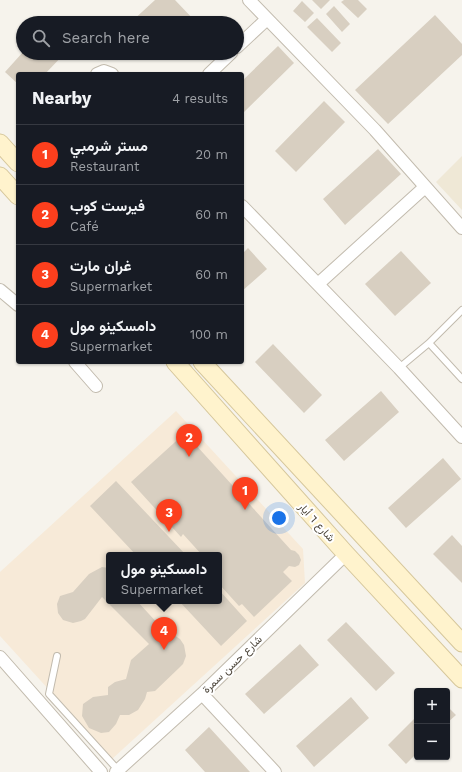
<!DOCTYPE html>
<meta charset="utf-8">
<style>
body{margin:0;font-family:"Work Sans",Vazirmatn,sans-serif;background:#242831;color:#f1f3f6}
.controls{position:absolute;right:12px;bottom:12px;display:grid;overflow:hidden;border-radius:4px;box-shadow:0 1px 3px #0004}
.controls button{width:36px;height:36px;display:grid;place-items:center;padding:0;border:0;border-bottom:1px solid #363941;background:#171b24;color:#f1f3f6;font:20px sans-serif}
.you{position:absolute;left:279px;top:518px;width:14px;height:14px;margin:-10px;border:3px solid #fff;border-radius:50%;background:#1a73e8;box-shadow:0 0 0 6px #1a73e833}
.badge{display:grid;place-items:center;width:26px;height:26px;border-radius:50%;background:#fc3f1d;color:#fff;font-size:13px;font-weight:700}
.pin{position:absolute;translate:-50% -33px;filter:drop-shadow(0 1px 2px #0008)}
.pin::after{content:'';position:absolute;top:21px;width:14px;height:12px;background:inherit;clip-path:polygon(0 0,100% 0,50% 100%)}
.popup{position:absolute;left:106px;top:552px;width:116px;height:52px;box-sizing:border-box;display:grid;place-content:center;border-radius:4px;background:#171b24;filter:drop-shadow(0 1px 3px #0005);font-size:13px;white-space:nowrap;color:#9ea1a6}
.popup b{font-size:15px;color:#f1f3f6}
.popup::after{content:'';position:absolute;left:50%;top:100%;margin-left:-8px;border:8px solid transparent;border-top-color:#171b24}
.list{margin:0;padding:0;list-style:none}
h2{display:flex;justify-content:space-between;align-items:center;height:52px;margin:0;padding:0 16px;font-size:17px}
h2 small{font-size:13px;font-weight:400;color:#9ea1a6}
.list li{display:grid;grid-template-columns:26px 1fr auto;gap:12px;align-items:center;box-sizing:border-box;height:60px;padding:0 16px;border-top:1px solid #363941}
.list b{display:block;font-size:15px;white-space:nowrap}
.list p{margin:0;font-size:13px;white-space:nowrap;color:#9ea1a6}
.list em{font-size:13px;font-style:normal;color:#9ea1a6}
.icon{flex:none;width:22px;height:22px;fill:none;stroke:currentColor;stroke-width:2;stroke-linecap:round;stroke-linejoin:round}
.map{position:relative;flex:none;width:462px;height:772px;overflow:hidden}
.search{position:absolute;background:#171b24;box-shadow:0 1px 3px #0004;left:16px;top:16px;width:228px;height:44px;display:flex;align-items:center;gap:10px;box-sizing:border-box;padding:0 14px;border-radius:22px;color:#9ea1a6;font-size:15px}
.panel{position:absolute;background:#171b24;box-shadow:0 1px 3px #0004;left:16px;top:72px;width:228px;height:292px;border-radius:4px}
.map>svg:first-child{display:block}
</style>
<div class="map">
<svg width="462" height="772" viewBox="0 0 462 772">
<rect width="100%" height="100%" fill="#f6f3ec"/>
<!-- commercial -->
<path fill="#f7ead8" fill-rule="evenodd" d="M176,411L303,549L305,583L112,759L0,636V572ZM109,555H219V601H109Z"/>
<!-- education -->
<path fill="#efe8d6" d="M462,156V210L436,182Z"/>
<!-- building -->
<path fill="#d8cfc1" d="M155,0H175L196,22L130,23Z
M312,0H330L321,9Z
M344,0H358L367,9L358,18L341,2Z
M302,1L314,13L305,22L293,11Z
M334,6L350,24L342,32L326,14Z
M435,15L462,44V55L388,124L355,90Z
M317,18L341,43L332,52L307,27Z
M278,46L294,63L242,114V81Z
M23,52V53H65L45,74H18V84L5,72Z
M324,101L345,122L296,172L275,151Z
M378,149L401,174L345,225L323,199Z
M248,248L267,269L242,291V254Z
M401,251L431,283L395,316L365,284Z
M273,344L322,395L304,413L255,362Z
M381,391L399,412L344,461L325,440Z
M185,433L291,550L295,551L299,555L301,560L299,565L295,567L289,566L283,572L292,581L254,617L242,604L239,606L219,584V555H202L183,534L181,537L131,482Z
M443,458L461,479L406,528L388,508Z
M116,481L186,555H136L90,506Z
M452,535L462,546V583L433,554Z
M102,567L109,568V601H137L160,626L180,639L184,645L186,656L183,664L179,668L155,691L147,692L145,699L138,710L129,715H120L116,724L109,732L101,733L89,728L82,716L83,704L93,697L108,695V687L115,682L126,679L131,660L149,644L102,597L85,619L81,621L73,623L63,620L58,613L57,604L60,596L73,592L89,574Z
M219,590L247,621L221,646L179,601H219Z
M346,622L395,673L376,691L327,640Z
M300,644L319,665L264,714L245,694Z
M351,697L369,718L314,767L296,746Z
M447,706L456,715L447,723Z
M417,716V753L406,764L388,745Z
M209,727L250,772H205L185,750Z"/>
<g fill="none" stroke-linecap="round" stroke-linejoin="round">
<defs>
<path id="lane" d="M429,343L462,379
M399,368L429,343L462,310
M57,656L49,694L118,770"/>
<path id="street" d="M249,0L375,130L462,228
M237,47L267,19
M97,74L104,71L112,74
M209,74L231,53
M242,206L399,368L462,437
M318,284L425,187
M0,290L18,305
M75,362L96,386
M0,657L101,772
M202,694L275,772
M116,772L202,694L346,554"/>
<path id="secondary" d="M0,143L18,163
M0,176L18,196
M175,362L346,554L462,679
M202,362L462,643"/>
</defs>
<!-- lane casing -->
<use href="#lane" stroke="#c2bbae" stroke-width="8"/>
<!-- street casing -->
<use href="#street" stroke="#c2bbae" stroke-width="14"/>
<!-- secondary casing -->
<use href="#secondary" stroke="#d6c79b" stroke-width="19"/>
<!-- lane -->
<use href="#lane" stroke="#fff" stroke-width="6"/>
<!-- street -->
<use href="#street" stroke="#fff" stroke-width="12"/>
<!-- secondary -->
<use href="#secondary" stroke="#fff3cd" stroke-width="17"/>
</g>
<g text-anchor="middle" stroke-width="4" stroke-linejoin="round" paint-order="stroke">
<!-- street labels -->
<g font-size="11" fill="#4b4439" stroke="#fff">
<text transform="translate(317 522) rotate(48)" y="4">شارع ٦ أيار</text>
<text transform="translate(232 664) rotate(-44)" y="4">شارع حسن سمرة</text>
</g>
</g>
</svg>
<div class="controls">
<button>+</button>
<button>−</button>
</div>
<div class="you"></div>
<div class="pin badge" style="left:245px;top:510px">1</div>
<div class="pin badge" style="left:189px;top:457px">2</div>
<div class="pin badge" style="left:169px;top:532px">3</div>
<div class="pin badge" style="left:164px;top:650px">4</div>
<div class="popup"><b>دامسكينو مول</b>Supermarket</div>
<div class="search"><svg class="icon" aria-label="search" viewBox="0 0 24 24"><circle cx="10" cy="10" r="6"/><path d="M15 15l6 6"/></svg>Search here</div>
<section class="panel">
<h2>Nearby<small>4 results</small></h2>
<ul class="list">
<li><span class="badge">1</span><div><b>مستر شرمبي</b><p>Restaurant</p></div><em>20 m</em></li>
<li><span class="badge">2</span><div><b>فيرست كوب</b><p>Café</p></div><em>60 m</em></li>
<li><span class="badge">3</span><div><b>غران مارت</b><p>Supermarket</p></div><em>60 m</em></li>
<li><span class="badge">4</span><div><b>دامسكينو مول</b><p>Supermarket</p></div><em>100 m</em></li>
</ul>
</section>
</div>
